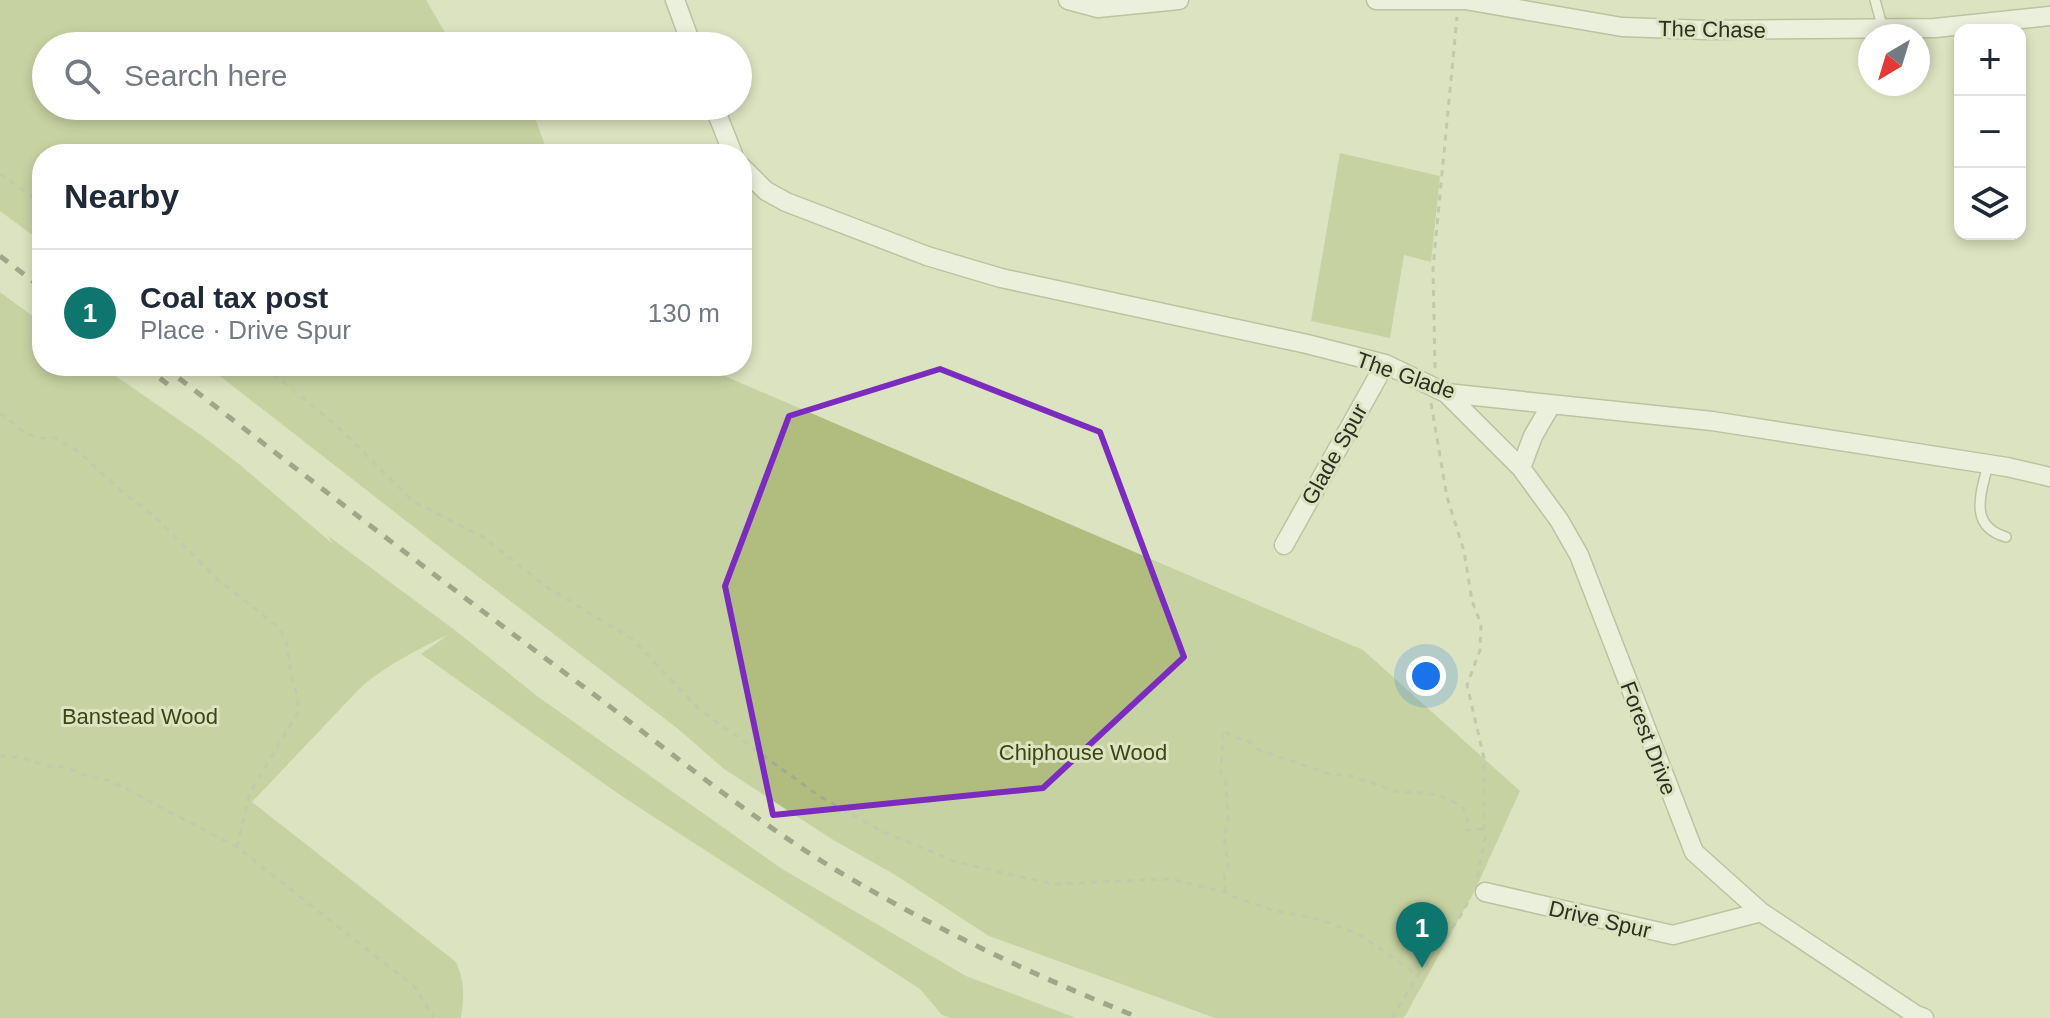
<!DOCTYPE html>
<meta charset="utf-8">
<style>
body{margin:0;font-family:Helvetica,sans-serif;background:#f6f6f7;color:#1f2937}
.controls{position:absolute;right:24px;top:24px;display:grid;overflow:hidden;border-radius:16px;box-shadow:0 4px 12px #0003}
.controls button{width:72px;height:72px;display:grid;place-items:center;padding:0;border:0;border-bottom:2px solid #e0e1e3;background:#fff;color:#1f2937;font:40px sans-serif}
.compass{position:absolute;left:1858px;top:24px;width:72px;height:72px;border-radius:50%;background:#fff;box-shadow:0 4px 12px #0003;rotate:218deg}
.you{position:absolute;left:1426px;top:676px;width:28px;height:28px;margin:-20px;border:6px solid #fff;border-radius:50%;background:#1a73e8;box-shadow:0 0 0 12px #1a73e833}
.badge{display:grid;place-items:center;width:52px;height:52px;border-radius:50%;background:#0f766e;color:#fff;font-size:26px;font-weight:700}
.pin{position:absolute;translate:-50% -66px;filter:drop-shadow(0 2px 4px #0008)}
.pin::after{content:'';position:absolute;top:42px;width:28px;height:24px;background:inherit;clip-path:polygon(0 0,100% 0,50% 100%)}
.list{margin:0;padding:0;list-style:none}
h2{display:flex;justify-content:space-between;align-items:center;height:104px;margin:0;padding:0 32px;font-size:34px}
h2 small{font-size:26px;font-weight:400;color:#747a83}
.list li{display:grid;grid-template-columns:52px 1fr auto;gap:24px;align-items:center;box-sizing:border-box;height:128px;padding:0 32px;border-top:2px solid #e0e1e3}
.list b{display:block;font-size:30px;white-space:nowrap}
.list p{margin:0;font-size:26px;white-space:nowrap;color:#747a83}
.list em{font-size:26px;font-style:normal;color:#747a83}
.icon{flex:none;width:44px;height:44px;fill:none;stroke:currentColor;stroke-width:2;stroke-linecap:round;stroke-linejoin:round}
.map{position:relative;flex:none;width:2050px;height:1018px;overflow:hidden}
.search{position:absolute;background:#fff;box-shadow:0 4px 12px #0003;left:32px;top:32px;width:720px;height:88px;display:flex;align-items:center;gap:20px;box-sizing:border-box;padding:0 28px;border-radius:44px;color:#747a83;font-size:30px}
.panel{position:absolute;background:#fff;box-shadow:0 4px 12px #0003;left:32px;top:144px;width:720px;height:232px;border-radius:32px}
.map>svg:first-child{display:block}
</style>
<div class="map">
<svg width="2050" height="1018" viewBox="0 0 2050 1018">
<rect width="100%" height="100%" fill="#dbe3c0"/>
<!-- green -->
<path fill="#b0bd7f" d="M0,0H426L453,46H46V106H531L548,154H42V242L0,211Z
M1340,153L1440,176L1431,262L1404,255L1390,338L1311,321Z
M0,292L42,323V366H101L201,435L239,464L333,544L328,536L456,631L537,696L782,869L966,976L1076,1018H951L942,1015L920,989L623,797L421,654L448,635C417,649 388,665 362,686L252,802L456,962C465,982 464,997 461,1018H0Z
M207,366H715L727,377L1363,650L1520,791L1475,890L1404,1018H1215L989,936L892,873L835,841L724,769L677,728L455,559Z"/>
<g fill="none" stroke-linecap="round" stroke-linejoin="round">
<defs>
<path id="service" d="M1875,0L1883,29
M1988,464C1981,494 1968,526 2006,537"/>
<path id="minor" d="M675,0L692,46
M1068,0L1098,8L1179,0
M1376,0H1465L1622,27L1706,30L1935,28L2050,16
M714,106L733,154
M742,167L766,191L786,202L927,256L1001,278L1307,344L1385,364L1446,393L1712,421L2007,467L2050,477
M1446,393L1521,468L1559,520L1579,555L1694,852L1761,912L1916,1015L1924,1018
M1521,468L1533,436L1551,405
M1284,545L1385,364
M1485,892L1673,935L1761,912"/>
</defs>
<!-- service casing -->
<use href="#service" stroke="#949c7b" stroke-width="12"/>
<!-- minor casing -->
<use href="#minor" stroke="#949c7b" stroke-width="21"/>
<!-- path -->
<path stroke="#a4aa8e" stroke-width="3" stroke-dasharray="6 6" stroke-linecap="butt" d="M0,174L42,203
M264,366L337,426L414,502L483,537L547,587L632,639L699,709L819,796L879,830L956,862L1053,884L1170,879L1225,892L1234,897L1275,911L1318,919L1357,933L1418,975
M1435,368L1433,268L1457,17
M1431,403L1447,497L1464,551L1472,601L1481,624L1480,650L1467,685L1484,758V829L1486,834L1477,879
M0,413L25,433L39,438H55L79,452L121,491L155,517L216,578L278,627C290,644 287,653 291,672C294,688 299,694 298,712L250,793L237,847
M0,756L20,757L47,766L66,767L87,776L111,781L237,847L416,988L434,1018
M1225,892L1224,875L1228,866L1224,838L1228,820L1226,782L1221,774L1223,730L1233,737L1248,741L1259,750L1330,774L1349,775L1401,793L1412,792L1439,795L1460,805L1468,816L1466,830L1484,829
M1392,1018L1418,975L1458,920L1471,897"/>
<!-- service -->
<use href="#service" stroke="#fff" stroke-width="9"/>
<!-- minor -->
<use href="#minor" stroke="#fff" stroke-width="18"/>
<!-- rail -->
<path stroke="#575b49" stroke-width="5" stroke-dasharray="10 10" stroke-linecap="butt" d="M0,256L42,288
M144,366L170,386
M163,366C307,477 450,588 596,696C674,755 752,819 836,870C933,928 1035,976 1140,1018"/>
</g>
<!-- marked area -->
<path d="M0 0H2050V1018H0ZM940,369L1100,432L1184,657L1043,788L773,815L725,586L789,416Z" fill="#dbe3c0" fill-opacity=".55" fill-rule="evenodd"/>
<path fill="none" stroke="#7b2cbf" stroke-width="6" stroke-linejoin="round" d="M940,369L1100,432L1184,657L1043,788L773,815L725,586L789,416Z"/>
<g text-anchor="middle" stroke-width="6" stroke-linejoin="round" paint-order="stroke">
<!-- street labels -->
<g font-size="22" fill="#2c2f22" stroke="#dbe3c0">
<text transform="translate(1712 29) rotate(1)" y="8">The Chase</text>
<text transform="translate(1406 375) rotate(19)" y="8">The Glade</text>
<text transform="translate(1334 454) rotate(-61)" y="8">Glade Spur</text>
<text transform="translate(1649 738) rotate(69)" y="8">Forest Drive</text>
<text transform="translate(1600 919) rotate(13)" y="8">Drive Spur</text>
</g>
<!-- park labels -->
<g font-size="22" fill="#3d4513" stroke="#dbe3c0">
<text x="140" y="724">Banstead Wood</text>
<text x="1083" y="760">Chiphouse Wood</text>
</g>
</g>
</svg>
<div class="controls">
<button>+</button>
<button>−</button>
<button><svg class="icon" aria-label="layers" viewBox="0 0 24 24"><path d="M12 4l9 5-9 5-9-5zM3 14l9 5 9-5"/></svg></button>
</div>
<svg class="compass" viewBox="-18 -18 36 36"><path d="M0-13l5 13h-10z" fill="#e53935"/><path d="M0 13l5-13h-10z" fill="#747a83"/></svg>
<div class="you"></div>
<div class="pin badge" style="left:1422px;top:968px">1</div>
<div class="search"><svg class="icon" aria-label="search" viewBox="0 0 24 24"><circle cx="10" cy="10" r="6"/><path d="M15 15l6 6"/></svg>Search here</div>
<section class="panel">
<h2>Nearby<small></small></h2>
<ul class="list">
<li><span class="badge">1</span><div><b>Coal tax post</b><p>Place · Drive Spur</p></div><em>130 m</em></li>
</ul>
</section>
</div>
